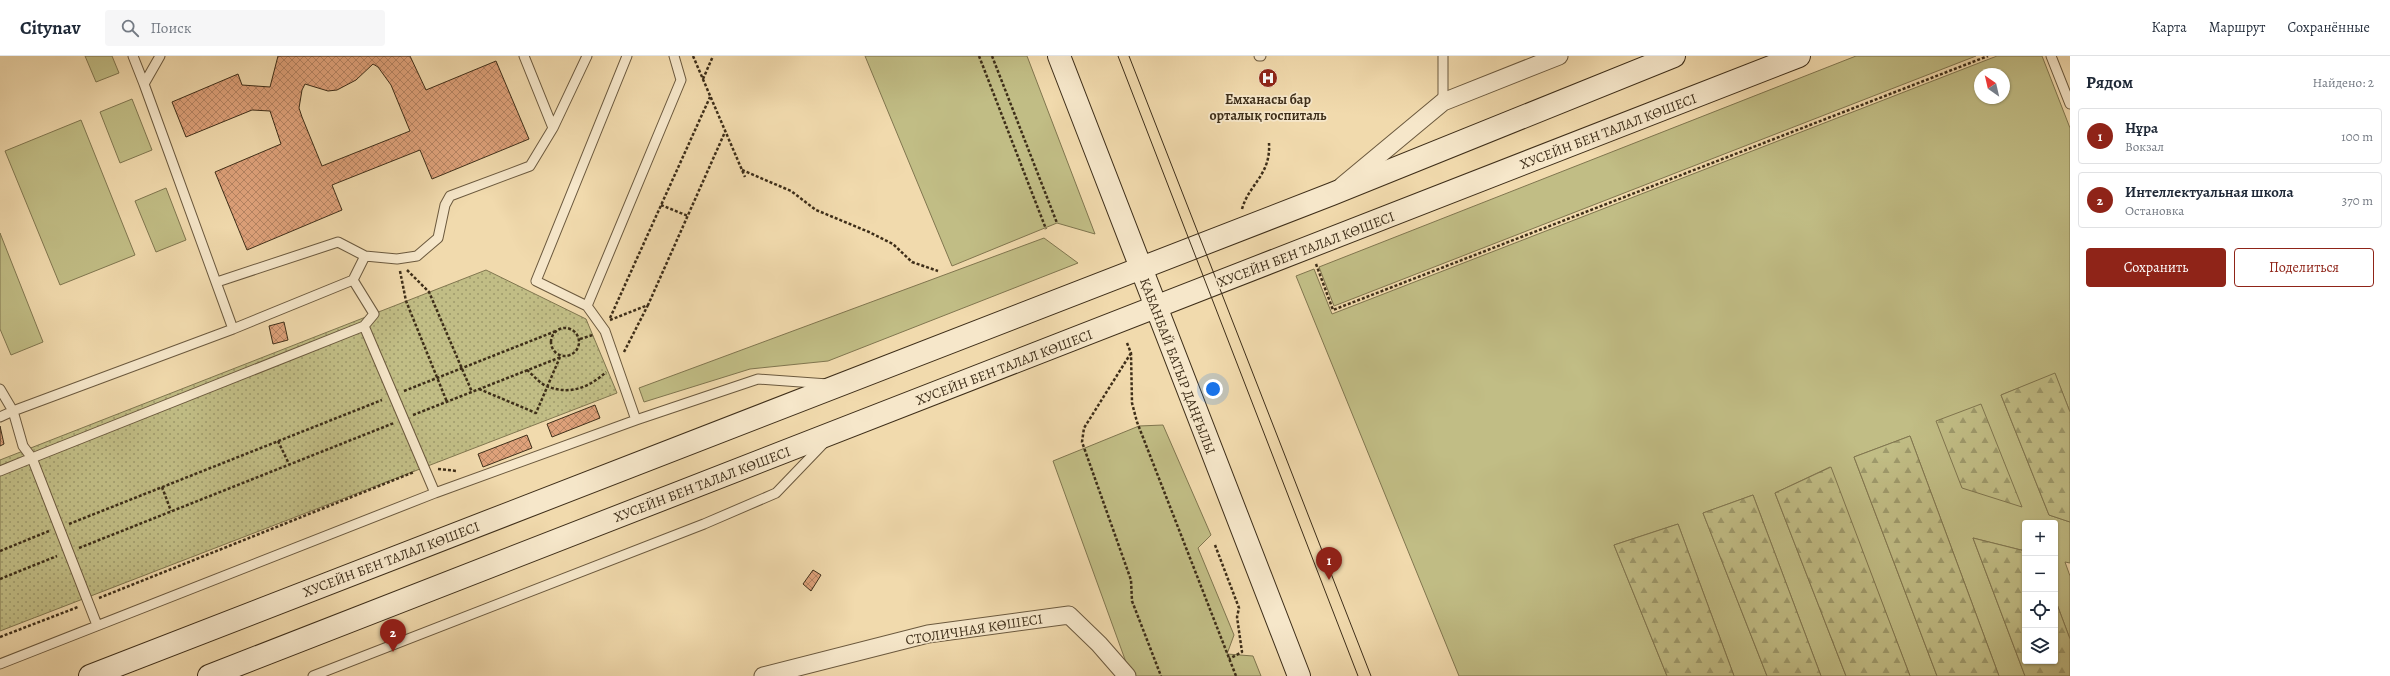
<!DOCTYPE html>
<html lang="ru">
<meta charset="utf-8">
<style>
body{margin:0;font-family:Alegreya,serif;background:#f6f6f7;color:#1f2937}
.controls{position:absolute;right:12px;bottom:12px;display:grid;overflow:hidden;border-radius:4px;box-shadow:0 1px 3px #0004}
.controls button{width:36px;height:36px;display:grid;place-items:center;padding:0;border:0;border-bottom:1px solid #e0e1e3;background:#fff;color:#1f2937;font:20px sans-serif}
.compass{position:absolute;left:1974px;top:12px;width:36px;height:36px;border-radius:50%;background:#fff;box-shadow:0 1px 3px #0004;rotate:326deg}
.you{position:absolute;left:1213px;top:333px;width:14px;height:14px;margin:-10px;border:3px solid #fff;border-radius:50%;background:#1a73e8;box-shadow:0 0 0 6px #1a73e833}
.badge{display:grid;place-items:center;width:26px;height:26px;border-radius:50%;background:#8f2418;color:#fff;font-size:13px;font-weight:700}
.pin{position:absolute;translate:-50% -33px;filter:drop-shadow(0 1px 2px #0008)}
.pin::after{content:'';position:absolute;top:21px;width:14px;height:12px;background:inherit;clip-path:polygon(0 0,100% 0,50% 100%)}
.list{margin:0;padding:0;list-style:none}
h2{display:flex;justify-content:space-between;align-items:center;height:52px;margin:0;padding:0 16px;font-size:17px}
h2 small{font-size:13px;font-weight:400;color:#747a83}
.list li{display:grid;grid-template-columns:26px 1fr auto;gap:12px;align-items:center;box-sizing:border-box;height:56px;margin:0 8px 8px;padding:0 8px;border:1px solid #e0e1e3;border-radius:4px}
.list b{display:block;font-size:15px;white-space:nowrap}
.list p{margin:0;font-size:13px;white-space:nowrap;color:#747a83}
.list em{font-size:13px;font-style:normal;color:#747a83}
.actions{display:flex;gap:8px;padding:12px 16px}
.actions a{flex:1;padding:9px 0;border:1px solid #8f2418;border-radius:4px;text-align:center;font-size:14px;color:#8f2418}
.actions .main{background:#8f2418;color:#fff}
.icon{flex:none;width:22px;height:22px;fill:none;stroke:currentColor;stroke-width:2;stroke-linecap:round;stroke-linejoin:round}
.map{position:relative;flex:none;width:2070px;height:620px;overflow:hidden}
header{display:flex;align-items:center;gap:24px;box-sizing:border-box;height:56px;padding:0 20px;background:#fff;border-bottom:1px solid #e0e1e3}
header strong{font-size:19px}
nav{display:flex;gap:22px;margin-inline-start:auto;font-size:14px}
.search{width:280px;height:36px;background:#f6f6f7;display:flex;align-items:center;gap:10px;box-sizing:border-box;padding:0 14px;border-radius:4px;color:#747a83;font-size:15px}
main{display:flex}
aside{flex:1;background:#fff}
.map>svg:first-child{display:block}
</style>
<header>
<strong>Citynav</strong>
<div class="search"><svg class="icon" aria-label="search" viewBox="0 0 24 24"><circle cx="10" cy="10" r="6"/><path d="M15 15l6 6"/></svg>Поиск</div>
<nav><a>Карта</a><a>Маршрут</a><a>Сохранённые</a></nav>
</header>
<main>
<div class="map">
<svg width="2070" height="620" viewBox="0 0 2070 620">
<defs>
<pattern id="forest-firs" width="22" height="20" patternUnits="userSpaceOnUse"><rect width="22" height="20" fill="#c1bd85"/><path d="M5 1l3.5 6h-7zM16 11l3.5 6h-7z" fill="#9e9a6c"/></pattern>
<pattern id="park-dots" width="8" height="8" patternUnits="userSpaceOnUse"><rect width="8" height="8" fill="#c1bd85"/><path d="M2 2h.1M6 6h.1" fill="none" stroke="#9e9a6c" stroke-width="1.8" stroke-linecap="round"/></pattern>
<pattern id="building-cross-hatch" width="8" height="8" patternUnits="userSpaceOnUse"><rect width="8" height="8" fill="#dea17a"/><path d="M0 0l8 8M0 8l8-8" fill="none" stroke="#b58463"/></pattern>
</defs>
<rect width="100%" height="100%" fill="#f1daad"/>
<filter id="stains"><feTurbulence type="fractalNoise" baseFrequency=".005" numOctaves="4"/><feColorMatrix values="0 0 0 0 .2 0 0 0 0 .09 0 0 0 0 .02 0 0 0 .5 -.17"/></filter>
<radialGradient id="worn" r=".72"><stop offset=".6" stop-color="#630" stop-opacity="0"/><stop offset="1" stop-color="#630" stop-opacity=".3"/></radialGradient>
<!-- green -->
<path fill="#c1bd85" stroke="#80764f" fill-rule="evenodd" d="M85,0H112L119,17L96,26Z
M865,0H1027L1095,178L1057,167L952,210Z
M1856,0H1976L1334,250L1319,211Z
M1997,0H2042L2070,72V356L2055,318L2001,339L2049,459L2070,466V507L2065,506L2070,520V583L2055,543V467H2025V495L1973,482L2025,620H1999L1910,380L1854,401L1937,620H1910L1830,411L1775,437L1846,620H1821L1753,439L1703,457L1767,620H1734L1678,468L1614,489L1667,620H1459L1296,220L1314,213L1332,258ZM1980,18H2004V42H1980Z
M132,43L152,94L120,107L100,56Z
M81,64L135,199L60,229L5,95Z
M166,132L186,184L156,196L135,145Z
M0,177L43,286L11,299L0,273Z
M1044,182L1078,207L828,305L750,313L644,346L639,332Z
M1163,369L1211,479L1198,492L1234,579L1227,598L1253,600L1261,620H1131L1053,405L1139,370Z"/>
<!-- forest -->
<path fill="url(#forest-firs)" stroke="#80764f" d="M2055,317L2070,356V466L2049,459L2001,339Z
M1981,348L2022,451L1962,432L1936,365Z
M1910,380L1999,620H1937L1854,401Z
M1831,411L1910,620H1846L1775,437Z
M1753,439L1821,620H1767L1703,457Z
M1678,468L1734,620H1667L1614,489Z
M1973,482L2025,495V605H2055V543L2070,583V620H2025Z"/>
<!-- park -->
<path fill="url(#park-dots)" stroke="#80764f" d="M486,214L586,263L617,337L0,575V404Z"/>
<!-- building -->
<path fill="url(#building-cross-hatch)" stroke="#3e2e19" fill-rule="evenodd" d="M278,0H410L426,34L496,5L529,83L432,123L420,94L332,129L342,154L247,194L215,116L281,88L270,55L252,54L186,81L172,46L238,18L242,29L270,31ZM373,8L378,11L391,29L410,75L322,110L302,61L299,52L302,34L305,28L328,35L337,34L356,24Z
M284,266L288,284L273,288L269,270Z
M595,349L600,362L552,381L547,368Z
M0,370L4,388L0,390Z
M527,379L532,392L483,411L478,398Z
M813,514L821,519L811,535L803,528Z"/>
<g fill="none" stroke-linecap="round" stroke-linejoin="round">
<defs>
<path id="lane" d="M133,0L144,28
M160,0L144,28L233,273
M627,0L536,225L587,250L605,275L636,364
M1259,0H1261
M1443,0V46
M2051,0L2070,48
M553,72L587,0
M353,224L365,200L397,203L417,200L438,182L445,149L450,140L530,110L553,72L524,0
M217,226L338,186L365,200
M587,250L681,24L674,0
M364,270L435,437
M0,333L13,355L0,361
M0,415L32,402L23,390L13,355L233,273L353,224L374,258L364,270L32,402L97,569
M0,608L435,437L636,364L758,323L828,328
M313,620L704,468L776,437L825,386"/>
<path id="street" d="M1342,130L1443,46L1559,0
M763,620L928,578L1069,559L1099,588L1127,620"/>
<path id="secondary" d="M1059,0L1299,620
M90,620L1332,138L1674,0
M209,620L1799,0"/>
</defs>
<!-- lane casing -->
<use href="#lane" stroke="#6b593e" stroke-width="11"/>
<!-- street casing -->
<use href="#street" stroke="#6b593e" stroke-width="19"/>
<!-- secondary casing -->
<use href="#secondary" stroke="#3e2e19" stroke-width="24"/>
<!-- path -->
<path stroke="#3e2e19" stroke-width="2.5" stroke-dasharray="3 2" stroke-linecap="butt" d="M693,0L745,121
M979,0L1046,173
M992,0L1057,167
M703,23L713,0
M742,114L791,135L816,154L869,176L893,188L912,206L938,215
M661,149L688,160
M1242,153C1249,128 1271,119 1269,87
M1316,208L1333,254L1988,0
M407,214L429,236L472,336
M400,215L406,245L447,346
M610,262L710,41
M610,264L648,249L725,76
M551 286a14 14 0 1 1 28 0a14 14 0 1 1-28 0Z
M580,283L593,279
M1127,287L1131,297L1132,347L1137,366L1236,620
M624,296L648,249
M1131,297L1084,372L1082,386L1131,524L1132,545L1161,620
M527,314C533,319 541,329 549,331C570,339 590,331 606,316
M479,333L536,357L560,301
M404,335L556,275
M413,359L561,301
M278,385L289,408
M438,413L457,415
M162,431L171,455
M69,468L382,344
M1215,489L1239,552L1237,561L1242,596L1229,603
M79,492L394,367
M0,495L49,475
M0,523L57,500
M99,542L414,416
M0,581L78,551"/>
<!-- lane -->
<use href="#lane" stroke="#f6e7ca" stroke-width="9"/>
<!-- street -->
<use href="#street" stroke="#f6e7ca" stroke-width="17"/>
<!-- secondary -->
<use href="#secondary" stroke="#f6e7ca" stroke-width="22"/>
<!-- tram -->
<path stroke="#3e2e19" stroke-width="1" d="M1118,0L1358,620
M1129,0L1371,620"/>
</g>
<!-- icons -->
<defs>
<symbol id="hospital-disc" viewBox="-11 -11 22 22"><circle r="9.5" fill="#8f2418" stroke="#f6e7ca"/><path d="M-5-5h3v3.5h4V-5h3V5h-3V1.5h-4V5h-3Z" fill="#fff"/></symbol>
</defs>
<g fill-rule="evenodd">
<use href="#hospital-disc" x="1257" y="11" width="22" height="22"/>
</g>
<g text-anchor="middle" stroke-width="3.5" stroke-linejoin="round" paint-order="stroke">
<!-- poi labels -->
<g font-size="14" font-weight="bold" fill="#3e2e19" stroke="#f6e7ca">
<text x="1268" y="48">Емханасы бар<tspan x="1268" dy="16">орталық госпиталь</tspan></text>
</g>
<!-- street labels -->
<g font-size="14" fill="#3e2e19" stroke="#f6e7ca">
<text transform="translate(1608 75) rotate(-21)" y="5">ХУСЕЙН БЕН ТАЛАЛ КӨШЕСІ</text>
<text transform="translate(1306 193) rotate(-21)" y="5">ХУСЕЙН БЕН ТАЛАЛ КӨШЕСІ</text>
<text transform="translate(1178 310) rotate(69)" y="5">ҚАБАНБАЙ БАТЫР ДАҢҒЫЛЫ</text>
<text transform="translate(1004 311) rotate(-21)" y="5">ХУСЕЙН БЕН ТАЛАЛ КӨШЕСІ</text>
<text transform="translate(702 428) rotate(-21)" y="5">ХУСЕЙН БЕН ТАЛАЛ КӨШЕСІ</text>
<text transform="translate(391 503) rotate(-21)" y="5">ХУСЕЙН БЕН ТАЛАЛ КӨШЕСІ</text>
<text transform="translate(974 573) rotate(-9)" y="5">СТОЛИЧНАЯ КӨШЕСІ</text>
</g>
</g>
<rect width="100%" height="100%" filter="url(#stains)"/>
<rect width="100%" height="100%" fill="url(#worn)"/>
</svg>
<div class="controls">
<button>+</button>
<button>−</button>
<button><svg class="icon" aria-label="locate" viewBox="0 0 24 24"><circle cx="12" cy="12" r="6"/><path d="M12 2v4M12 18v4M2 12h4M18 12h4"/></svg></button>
<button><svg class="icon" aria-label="layers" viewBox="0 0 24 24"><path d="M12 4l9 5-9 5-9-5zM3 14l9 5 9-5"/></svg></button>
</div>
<svg class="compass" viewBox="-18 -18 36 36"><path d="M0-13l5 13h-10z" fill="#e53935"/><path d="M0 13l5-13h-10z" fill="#747a83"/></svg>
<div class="you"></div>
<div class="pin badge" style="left:1329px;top:524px">1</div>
<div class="pin badge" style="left:393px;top:596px">2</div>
</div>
<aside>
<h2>Рядом<small>Найдено: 2</small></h2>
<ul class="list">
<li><span class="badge">1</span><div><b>Нұра</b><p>Вокзал</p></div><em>100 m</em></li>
<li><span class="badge">2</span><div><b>Интеллектуальная школа</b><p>Остановка</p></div><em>370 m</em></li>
</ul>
<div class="actions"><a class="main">Сохранить</a><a>Поделиться</a></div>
</aside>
</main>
